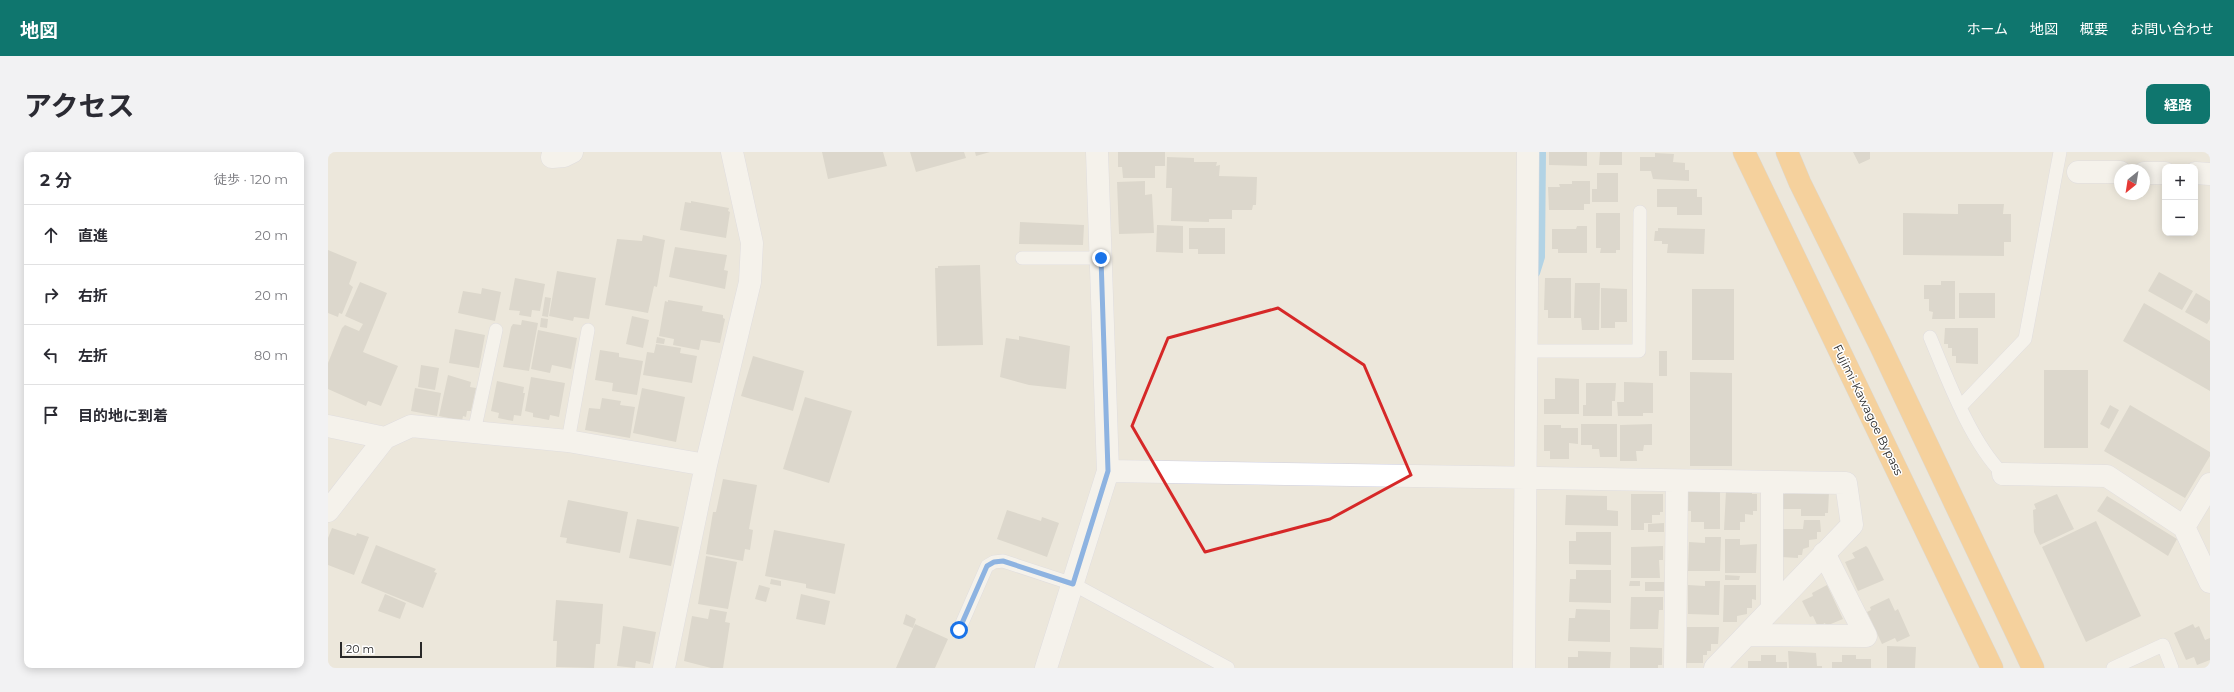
<!DOCTYPE html>
<html lang="ja">
<meta charset="utf-8">
<style>
body{margin:0;font-family:Montserrat,"Noto Sans JP",sans-serif;background:#f2f2f3;color:#2b2b33}
.controls{position:absolute;right:12px;top:12px;display:grid;overflow:hidden;border-radius:8px;box-shadow:0 2px 10px #0003}
.controls button{width:36px;height:36px;display:grid;place-items:center;padding:0;border:0;border-bottom:1px solid #e1e1e2;background:#fff;color:#2b2b33;font:20px sans-serif}
.compass{position:absolute;left:1786px;top:12px;width:36px;height:36px;border-radius:50%;background:#fff;box-shadow:0 2px 10px #0003;rotate:210deg}
.scale{position:absolute;left:12px;bottom:10px;width:82px;box-sizing:border-box;padding-left:4px;border:2px solid #292929;border-top:0;font-size:11px;line-height:14px;white-space:nowrap;color:#292929;-webkit-text-stroke:3px #fff;paint-order:stroke}
.stop{position:absolute;width:12px;height:12px;margin:-9px;border:3px solid #1a73e8;border-radius:50%;background:#fff}
.stop.end{background:#1a73e8;border-color:#fff;box-shadow:0 1px 4px #0008}
.list{margin:0;padding:0;list-style:none}
h2{display:flex;justify-content:space-between;align-items:center;height:52px;margin:0;padding:0 16px;font-size:17px}
h2 small{font-size:13px;font-weight:400;color:#7c7c81}
.list li{display:grid;grid-template-columns:26px 1fr auto;gap:12px;align-items:center;box-sizing:border-box;height:60px;padding:0 16px;border-top:1px solid #e1e1e2}
.list b{display:block;font-size:15px;white-space:nowrap}
.list em{font-size:13px;font-style:normal;color:#7c7c81}
.icon{flex:none;width:22px;height:22px;fill:none;stroke:currentColor;stroke-width:2;stroke-linecap:round;stroke-linejoin:round}
.map{position:relative;flex:none;width:1882px;height:516px;overflow:hidden;border-radius:8px}
header{display:flex;align-items:center;gap:24px;box-sizing:border-box;height:56px;padding:0 20px;background:#0f766e;color:#fff}
header strong{font-size:19px}
nav{display:flex;gap:22px;margin-inline-start:auto;font-size:14px}
.intro{display:flex;align-items:center;justify-content:space-between;box-sizing:border-box;height:96px;padding:0 24px}
h1{margin:0;font-size:28px}
.button{padding:10px 18px;border-radius:8px;background:#0f766e;color:#fff;font-size:14px;font-weight:700}
main{display:flex;gap:24px;padding:0 24px}
aside{flex:1;background:#fff;border-radius:8px;box-shadow:0 2px 10px #0003}
.map>svg:first-child{display:block}
</style>
<header>
<strong>地図</strong>
<nav><a>ホーム</a><a>地図</a><a>概要</a><a>お問い合わせ</a></nav>
</header>
<div class="intro"><h1>アクセス</h1><a class="button">経路</a></div>
<main>
<aside>
<h2>2 分<small>徒歩 · 120 m</small></h2>
<ul class="list">
<li><svg class="icon" aria-label="ahead" viewBox="0 0 24 24"><path d="M12 20V5M6 11l6-6 6 6"/></svg><div><b>直進</b></div><em>20 m</em></li>
<li><svg class="icon" aria-label="right" viewBox="0 0 24 24"><path d="M7 20v-9h11M14 6l5 5-5 5"/></svg><div><b>右折</b></div><em>20 m</em></li>
<li><svg class="icon" aria-label="left" viewBox="0 0 24 24"><path d="M17 20v-9H6M10 6l-5 5 5 5"/></svg><div><b>左折</b></div><em>80 m</em></li>
<li><svg class="icon" aria-label="arrive" viewBox="0 0 24 24"><path d="M6 21V4h12l-3 4 3 4H6"/></svg><div><b>目的地に到着</b></div></li>
</ul>
</aside>
<div class="map">
<svg width="1882" height="516" viewBox="0 0 1882 516">
<rect width="100%" height="100%" fill="#ece7db"/>
<g fill="none" stroke-linecap="round" stroke-linejoin="round">
<!-- stream -->
<path stroke="#6bbaf1" stroke-width="8" d="M1208,121L1213,105L1214,0"/>
</g>
<!-- building -->
<path fill="#c7c4ba" d="M494,0H555L559,14L500,27Z
M582,0H636L638,6L588,20Z
M647,0H662L648,4Z
M790,0H837V14H827V26H795L794,15H790Z
M1221,0H1259V14L1221,13Z
M1272,0H1294V13H1271Z
M1525,0H1542V7L1531,12Z
M1327,1L1346,2L1345,10L1357,11V18H1361V29L1325,27L1323,19H1312V5H1327Z
M839,5L866,6V10H889L888,14L892,13L891,24L929,25L928,53H925L924,58H904V67H881V70L843,69L844,36H838Z
M1269,21H1290V50H1264V37H1269Z
M817,29V43L824,42L826,81L791,82L789,30Z
M1244,29H1262V52H1256V58H1221L1220,35H1232L1231,32H1244Z
M1329,37H1369V45H1374V63H1349V55H1329Z
M363,49L401,56L400,59L402,60L398,86L352,78L357,50L363,51Z
M1630,52H1676L1675,62H1683V90H1676V104L1575,103V61L1630,62Z
M1268,61H1292V98H1288V101H1272L1273,96H1268Z
M692,70L756,73L755,93L691,92Z
M829,73L855,74V101L828,100Z
M1249,74H1259V101H1230V97H1224V77H1248Z
M861,76H897V102H870V97H861Z
M1330,76L1377,77L1376,102L1339,101L1340,92H1334V89H1326L1327,79H1330Z
M315,83L337,88L329,135L326,134L320,161L277,153L289,87L314,89Z
M347,95L399,103L396,118L400,119L397,137L341,125Z
M0,98L29,110L21,132L25,135L14,162L11,161L10,165L0,161Z
M652,113L655,193L609,194L607,116H610V114Z
M229,119L268,126L261,167L246,165L245,169L221,164Z
M1831,120L1865,139L1854,158L1820,139Z
M187,126L217,132L212,159L204,158L203,165L191,163L192,159L181,158Z
M1217,126H1243V166H1220V158H1216Z
M1613,129H1627V167H1604L1605,160L1601,159V147H1596V133H1613Z
M32,130L59,141L35,200L70,214L53,254L40,249L38,254L0,237V211L14,176L17,173L31,179L35,172L17,164Z
M1247,131H1272L1271,178H1254L1253,166H1246Z
M154,136L173,140L167,169L130,161L135,139L153,142Z
M1273,136L1299,137V170H1287V176H1273Z
M1364,137H1406V208H1364Z
M1631,141H1667V166H1631Z
M1868,141L1882,149V167L1879,172L1857,160Z
M217,145L223,146L220,165L214,164Z
M340,148L375,154L374,159L395,163V166L397,167L392,191L373,188L371,198L345,193L346,187L331,184L337,149L340,150Z
M1816,151L1882,189V239L1795,189Z
M304,164L321,168L315,196L298,192Z
M213,166L220,167L219,176L212,175Z
M194,168L210,171L201,219L175,215L183,175L185,172L193,173Z
M1617,176H1650V212L1628,211V204H1624V196H1620V192H1616Z
M127,177L157,183L151,216L121,211Z
M210,178L249,186L243,217L224,213L222,221L203,217Z
M691,184L742,194L738,237L701,233L672,225L678,186L691,188Z
M329,185L337,187L336,192L328,191Z
M328,192L353,196L352,201L369,204L364,231L315,223L319,200L326,201Z
M272,198L291,201V205L315,209L309,243L284,239L285,231L267,228Z
M1331,199H1339V224H1331Z
M425,204L476,219L465,259L413,244Z
M93,213L111,216L107,238L90,235Z
M1716,218H1760V296H1716Z
M1362,220L1404,221V314H1362Z
M120,223L143,230L142,235L148,236L143,259H139L138,265L135,264L134,269L111,264Z
M203,225L237,231L231,265L222,263L221,268L205,265V261L197,259Z
M1227,226L1251,227V262H1216V247H1227Z
M169,229L196,235L195,241H197L193,264L186,263L185,269L170,266L171,261L163,259Z
M1296,230L1325,231V261H1315V264H1290L1289,250H1296Z
M1258,231H1288L1287,249H1284V264H1255V253H1258Z
M87,236L113,241L109,264L83,259Z
M314,236L357,245L348,290L305,281Z
M477,245L524,259L501,331L455,317Z
M274,246L293,249L292,253L307,255L302,286L257,278L261,256L272,257Z
M1782,253L1791,258L1781,277L1772,272Z
M1802,253L1882,300V304L1857,346L1776,299Z
M1253,272H1289V305H1272L1271,297H1264V293H1253Z
M1324,272V293H1316L1315,299H1308L1309,309H1292V273Z
M1216,273H1233V276H1250V292L1241,291V307H1222V299H1216Z
M395,327L429,333L421,377L425,378L422,398L417,397L415,409L378,402L385,360H388Z
M1376,338H1392V377H1376V370H1363V359H1360V340H1376Z
M1398,339L1424,340V342H1429V359H1425V363L1417,362V370H1412V378H1396Z
M1457,340H1501L1500,361H1497V364H1473V357H1454V342H1457Z
M1303,342H1335V360H1332V363H1324V371H1316V378H1303Z
M1729,342L1746,377L1712,393L1706,380L1705,358L1708,357L1706,352Z
M1238,343L1279,344V358L1290,359V374L1237,373Z
M1779,344L1849,387L1840,404L1769,359Z
M240,348L300,360L292,401L238,391L239,386L232,385Z
M679,358L713,369L714,365L731,371L719,405L669,387Z
M309,367L351,375L343,414L301,406Z
M1476,368H1492L1493,380H1489V387L1481,388V395L1475,397L1474,403H1470V406L1453,405L1452,377H1475Z
M1768,369L1813,464L1758,490L1714,395Z
M1336,371V380H1320V372Z
M4,376L28,384L29,381L41,385L26,423L0,413V386Z
M446,378L517,392L507,442L478,436V432L437,424Z
M1248,380H1283V413L1241,412V389H1248Z
M1377,385H1393L1392,419H1360L1361,390L1377,391Z
M1397,387H1412V393L1429,392L1428,421H1397Z
M48,393L108,417L106,420L109,421L95,456L33,431Z
M1335,394V408H1331L1332,426H1303V395Z
M1538,394L1540,396L1556,428L1530,439L1517,410L1527,406L1524,401Z
M378,404L409,410L400,457L370,452Z
M1248,418H1283V451L1241,450L1242,427H1248Z
M1397,423L1412,424L1411,428H1397Z
M443,427L453,429V434L442,432Z
M1302,429H1312V434H1301Z
M1377,429H1392L1391,463L1360,462V433L1377,434Z
M1317,430H1336V439H1317Z
M431,433L442,436L438,450L427,447Z
M1396,433H1428V448L1424,447V456H1419V462L1409,464V470H1395Z
M1499,433L1515,467L1498,474L1497,471L1490,475L1485,464L1482,465L1474,449L1485,444L1484,441Z
M57,442L78,451L72,467L50,459Z
M473,442L502,449L497,473L468,467Z
M1303,445H1335V458H1331L1330,477H1302Z
M1561,446L1567,459L1570,457L1582,484L1569,490L1567,486L1554,492L1539,460L1543,458L1542,455Z
M228,448L275,452L272,492H268L266,516L228,515L229,489H225Z
M382,457L399,460L397,470L402,471L395,516H383L356,509L364,464L380,467Z
M1248,457L1282,458V490L1240,489L1241,466H1247Z
M578,462L588,467L585,476L575,472Z
M587,472L620,487L607,516H568Z
M1865,472L1867,476L1871,474L1877,488L1882,486V508L1869,513L1866,505L1858,508L1846,481Z
M295,474L328,480L322,512L308,509L307,516L289,514Z
M1359,475H1391L1390,492H1383V499H1379V503H1375V511H1358Z
M1559,494L1588,495L1587,516H1559Z
M1302,495L1334,496V513H1330V516H1302Z
M1250,499L1283,500L1282,516H1240V505H1250Z
M1460,499L1488,501L1489,514H1494V516H1461Z
M1433,503H1448V510H1459V516H1420V509H1433Z
M1514,503H1528V507H1543V516H1504V510H1514Z"/>
<g fill="none" stroke-linecap="round" stroke-linejoin="round">
<defs>
<path id="lane" d="M694,106H773
M1602,185C1619,226 1643,291 1675,322
M1198,199H1311L1312,60
M1632,255L1697,187L1732,0
M146,280L168,178
M240,289L260,178
M631,478L659,414L666,410L675,409L745,432L900,516
M1785,516L1835,493L1844,516"/>
<path id="street" d="M224,5L236,4L244,0
M1750,20H1792
M1816,21H1837
M1867,21L1882,22
M0,274L57,286
M780,319L1518,331L1524,373L1387,516
M1675,322L1779,324L1856,375L1882,430
M1444,330V455
M0,359L57,286L83,274L240,289L378,313
M1856,375L1882,332
M1419,483L1538,484L1496,401
M336,516L378,313L422,130L424,91L404,0
M718,516L780,319L769,0
M1196,516L1200,0
M1347,516L1349,329"/>
<path id="highway" d="M1416,0L1664,516
M1459,0L1472,31L1552,193L1705,516"/>
</defs>
<!-- lane casing -->
<use href="#lane" stroke="#d0d1e3" stroke-width="14"/>
<!-- street casing -->
<use href="#street" stroke="#d0d1e3" stroke-width="23"/>
<!-- highway casing -->
<use href="#highway" stroke="#c7c7c7" stroke-width="23"/>
<!-- lane -->
<use href="#lane" stroke="#fff" stroke-width="13"/>
<!-- street -->
<use href="#street" stroke="#fff" stroke-width="22"/>
<!-- highway -->
<use href="#highway" stroke="#ffb653" stroke-width="22"/>
</g>
<g fill="none" stroke-linecap="round" stroke-linejoin="round">
<!-- route -->
<path stroke="#1a73e8" stroke-width="5" d="M631,478L659,414L666,410L675,409L745,432L780,319L773,106"/>
</g>
<!-- marked area -->
<path d="M0 0H1882V516H0ZM950,156L1036,213L1083,323L1002,367L877,400L804,274L840,186Z" fill="#ece7db" fill-opacity=".55" fill-rule="evenodd"/>
<path fill="none" stroke="#d62828" stroke-width="3" stroke-linejoin="round" d="M950,156L1036,213L1083,323L1002,367L877,400L804,274L840,186Z"/>
<g text-anchor="middle" stroke-width="3" stroke-linejoin="round" paint-order="stroke">
<!-- street labels -->
<g font-size="12" fill="#292929" stroke="#fff">
<text transform="translate(1540 258) rotate(64)" y="4">Fujimi-Kawagoe Bypass</text>
</g>
</g>
</svg>
<div class="controls">
<button>+</button>
<button>−</button>
</div>
<svg class="compass" viewBox="-18 -18 36 36"><path d="M0-13l5 13h-10z" fill="#e53935"/><path d="M0 13l5-13h-10z" fill="#7c7c81"/></svg>
<div class="scale">20 m</div>
<div class="stop" style="left:631px;top:478px"></div>
<div class="stop end" style="left:773px;top:106px"></div>
</div>
</main>
